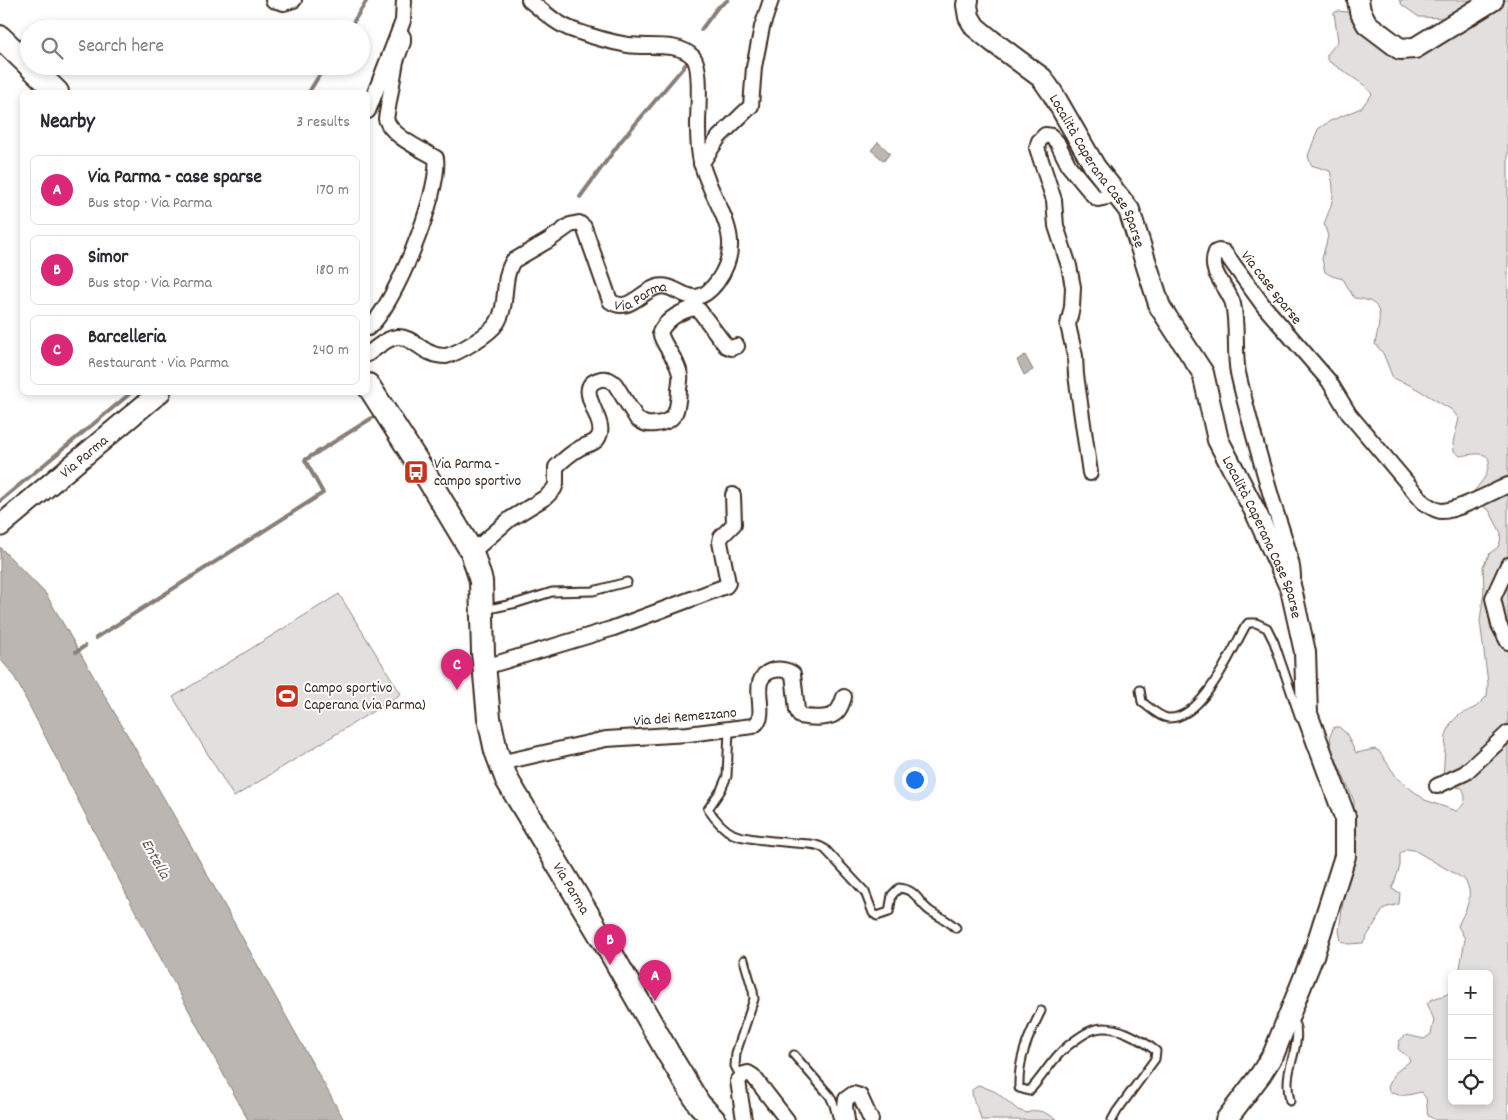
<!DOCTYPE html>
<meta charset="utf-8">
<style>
body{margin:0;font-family:Dekko,sans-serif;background:#f2f2f3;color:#2b2b33}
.controls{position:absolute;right:15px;bottom:15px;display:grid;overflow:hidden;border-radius:8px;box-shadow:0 2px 8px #0003}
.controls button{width:45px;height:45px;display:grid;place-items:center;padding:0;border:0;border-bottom:1px solid #e1e1e2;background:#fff;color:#2b2b33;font:25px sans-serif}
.you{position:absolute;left:914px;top:779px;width:18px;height:18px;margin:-12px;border:4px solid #fff;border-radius:50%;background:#1a73e8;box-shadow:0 0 0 8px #1a73e833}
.badge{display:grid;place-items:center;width:32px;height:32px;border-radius:50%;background:#db2777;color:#fff;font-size:16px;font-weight:700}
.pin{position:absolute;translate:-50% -41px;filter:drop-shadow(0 1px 2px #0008)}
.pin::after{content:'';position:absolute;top:26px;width:18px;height:15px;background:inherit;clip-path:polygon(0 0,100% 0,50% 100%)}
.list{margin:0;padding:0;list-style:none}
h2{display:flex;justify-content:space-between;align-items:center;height:65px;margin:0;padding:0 20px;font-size:21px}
h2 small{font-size:16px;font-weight:400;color:#7c7c81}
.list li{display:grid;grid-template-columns:32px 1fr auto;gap:15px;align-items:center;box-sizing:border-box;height:70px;margin:0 10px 10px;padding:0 10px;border:1px solid #e1e1e2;border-radius:8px}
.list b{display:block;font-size:19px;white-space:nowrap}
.list p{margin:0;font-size:16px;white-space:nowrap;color:#7c7c81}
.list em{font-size:16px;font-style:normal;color:#7c7c81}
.icon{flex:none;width:28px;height:28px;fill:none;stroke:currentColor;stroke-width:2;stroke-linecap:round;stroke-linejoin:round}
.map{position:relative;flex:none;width:1508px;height:1120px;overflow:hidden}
.search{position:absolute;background:#fff;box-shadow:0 2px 8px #0003;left:20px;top:20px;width:350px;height:55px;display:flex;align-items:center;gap:12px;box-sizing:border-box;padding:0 18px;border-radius:28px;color:#7c7c81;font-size:19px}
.panel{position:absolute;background:#fff;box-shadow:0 2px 8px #0003;left:20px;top:90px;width:350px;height:305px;border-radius:8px}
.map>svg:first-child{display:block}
</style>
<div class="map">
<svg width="1508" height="1120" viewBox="0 0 1508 1120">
<rect width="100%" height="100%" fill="#fff"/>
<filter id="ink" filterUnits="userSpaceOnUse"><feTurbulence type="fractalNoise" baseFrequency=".02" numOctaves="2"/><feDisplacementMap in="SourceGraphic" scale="10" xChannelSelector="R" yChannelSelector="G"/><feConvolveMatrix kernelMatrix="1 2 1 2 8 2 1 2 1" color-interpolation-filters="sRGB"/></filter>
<g filter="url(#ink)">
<!-- green -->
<path fill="#e2e0de" stroke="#8e857e" d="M1399,0H1479L1448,18L1419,17L1402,5Z
M1505,0H1508V1120H1436L1428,1116L1426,1098L1421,1092C1408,1095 1400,1098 1389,1091L1388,1087L1395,1073L1410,1061L1408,1057L1398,1049L1399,1041L1406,1035L1424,1039L1431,1034L1434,1020L1427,1003C1433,996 1446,998 1452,990V1101H1489V974H1459L1465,939L1458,926C1465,910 1476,895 1464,879L1414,850L1406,849L1400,854V866L1392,889L1400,893L1399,904L1384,908L1363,943L1348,944L1341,941L1339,931L1353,828L1354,801L1332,750L1330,736L1334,727H1339L1346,733L1356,753L1375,749L1379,751L1398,779L1425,800L1456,811C1466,805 1467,797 1462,788L1451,786L1443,777L1446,735L1451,723L1459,715L1476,707L1487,696L1488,683L1480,621L1484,590L1483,566L1490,553L1498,547L1500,542L1501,533L1489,510L1470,498C1474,489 1481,484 1486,475C1487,472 1488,467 1489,464C1491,449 1469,455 1460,456L1454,451L1453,442L1459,419L1452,410L1412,386L1393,378L1383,353L1375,344C1380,318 1387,300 1354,298L1343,279L1332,276L1325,272L1322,259L1328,236L1324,224C1333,201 1336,195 1330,171L1311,165L1308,156L1318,129L1330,121L1361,108L1372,94L1364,85L1327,60V55L1338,41L1334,13L1338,11L1347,12L1413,57L1468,28Z
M339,594L401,694L234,797L173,697Z
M979,1085L996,1092L1018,1110L1027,1113C1039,1107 1047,1114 1058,1120H981C980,1109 972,1104 972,1090Z"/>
<!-- water -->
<path fill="#bcb6b3" stroke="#887e77" d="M878,142L890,153L884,161L871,150Z
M1025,355L1033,370L1024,375L1017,360Z
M0,547L46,594L184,833L344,1120H248L132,905L13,674L0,659Z"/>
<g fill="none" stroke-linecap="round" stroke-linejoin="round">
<!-- stream -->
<path stroke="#887e77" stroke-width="4" d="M349,29L367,0
M701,30L717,8L728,0
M309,92L325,66
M580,197L621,141L687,63
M0,501L132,392
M96,638L323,493L305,460L372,418
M76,652L85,646"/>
<defs>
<path id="lane" d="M484,610L517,603L552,592L593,591L627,582
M1140,690L1142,702C1149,707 1159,717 1168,718C1202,720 1231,652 1245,627L1248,623H1256L1267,628L1274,642L1300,718
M729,730L727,776L721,790L708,809C714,818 723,829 733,834C744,839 782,842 795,843C806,844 817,843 825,849L865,892L873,913L877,916L889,912L892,895L899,888C919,890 918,905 933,913C942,918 949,921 956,928
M1041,1011C1028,1037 1018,1059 1019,1088L1029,1091C1041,1079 1049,1064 1061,1052C1068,1045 1086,1031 1096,1029C1116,1024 1141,1039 1156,1051L1155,1059L1117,1111L1112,1120
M794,1055L830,1096L834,1105L838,1120
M741,1077L735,1066L736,1053L754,999L753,991L744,960
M1290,1101C1288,1092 1287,1083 1289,1073C1291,1060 1304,1029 1291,1020"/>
<g id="street">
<path d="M273,0L284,3L294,0"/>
<path d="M368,111L403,21L404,0"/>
<path d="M701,164L719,137L751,106L754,67L762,27L771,0"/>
<path d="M368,328C394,308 441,191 436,158C421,149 391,136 386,119L396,61L403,42V37L399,31"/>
<path id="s1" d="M368,354C376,348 387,338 397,337C410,336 420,349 431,353C435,355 442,356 446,356C459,353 490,334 497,323C509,304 501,280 513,261L549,240L570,225L579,223L584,227L610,301C628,314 640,292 657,287C679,281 691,316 717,282C749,237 714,208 702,165C698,153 698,137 698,124C698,110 702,67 693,57C678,41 648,48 628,45C610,42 590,36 573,30C556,24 543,11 529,0"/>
<path d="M1090,473L1076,375L1075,356L1068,325L1072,307L1073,287L1069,266L1056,226L1054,200L1037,148L1039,141L1045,135L1051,136L1057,142L1069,166L1093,195L1098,199L1108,197L1115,192"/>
<path d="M472,552L510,519L546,497L554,489L556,484V467C563,460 571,453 580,448C587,444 596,444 599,436C608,420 570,386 601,379C607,378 612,381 615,384L637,419C644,424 648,425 655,424C677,422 678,409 679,390C679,385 681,380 680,375C678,359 663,347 660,332C667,319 681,311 695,308L699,310L726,346L731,348L737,346"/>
<path d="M1508,565L1493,598L1499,625L1508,642"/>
<path d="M1292,586C1298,571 1279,523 1274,506C1261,462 1248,417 1238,373C1234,352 1238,325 1233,304C1228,286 1207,273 1216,252L1219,251L1224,252L1228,257L1263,305L1329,381L1349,414L1424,503C1430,506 1436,511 1442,511C1457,511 1493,492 1508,485"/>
<path d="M485,667L611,629L726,586L728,583L720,542L721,537L734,524L733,495"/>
<path d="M500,763L606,739L688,734L753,726C756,724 760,721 760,716C763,701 750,676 774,670C780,669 788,670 793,674L797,710L800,716C808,718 825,719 833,715C840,711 842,703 844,697"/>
<path d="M1437,786L1465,773L1508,733"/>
<path d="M744,1120L738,1081L744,1074L748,1073L753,1076L787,1120"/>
<path d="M847,1120L845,1107L846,1099L853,1094L860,1096L871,1120"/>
</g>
<g id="secondary">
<path id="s2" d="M968,0L967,5L969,17L975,27L992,41L1042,78L1053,94L1095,167L1129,210L1160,307L1203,373L1218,440L1256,513L1291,589L1305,652L1307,714L1345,817V856L1314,953L1274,1053L1261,1074L1226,1120"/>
<path d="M1358,0L1360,11L1367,24L1400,49L1415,48L1493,0"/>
<path id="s3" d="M0,526L160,392"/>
</g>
<g id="primary">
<path d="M0,37L29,65"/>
<path d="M30,66L57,92"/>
<path id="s4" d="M368,385L427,477L472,552L481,581L483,653L489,718L496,751L507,780L611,953L668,1053L699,1104L714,1120"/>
</g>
</defs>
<!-- lane casing -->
<use href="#lane" stroke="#3b2a1e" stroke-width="11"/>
<!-- street casing -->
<use href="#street" stroke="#3b2a1e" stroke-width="18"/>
<!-- secondary casing -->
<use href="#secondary" stroke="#3b2a1e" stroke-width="24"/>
<!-- primary casing -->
<use href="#primary" stroke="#3b2a1e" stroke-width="26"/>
<!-- lane -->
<use href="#lane" stroke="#fff" stroke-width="7"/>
<!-- street -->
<use href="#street" stroke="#fff" stroke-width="14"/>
<!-- secondary -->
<use href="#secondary" stroke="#fff" stroke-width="20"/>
<!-- primary -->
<use href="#primary" stroke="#fff" stroke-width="22"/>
</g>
</g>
<!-- icons -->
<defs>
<symbol id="bus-square" viewBox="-11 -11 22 22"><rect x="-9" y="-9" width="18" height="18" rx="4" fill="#c8321e" stroke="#fff"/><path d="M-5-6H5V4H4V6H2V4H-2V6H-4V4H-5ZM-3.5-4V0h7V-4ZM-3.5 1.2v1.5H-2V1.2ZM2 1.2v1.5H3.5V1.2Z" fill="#fff"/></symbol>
<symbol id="stadium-square" viewBox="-11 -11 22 22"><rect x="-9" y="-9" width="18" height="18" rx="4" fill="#c8321e" stroke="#fff"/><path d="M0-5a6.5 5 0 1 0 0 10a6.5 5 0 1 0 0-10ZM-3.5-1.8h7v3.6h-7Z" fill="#fff"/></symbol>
</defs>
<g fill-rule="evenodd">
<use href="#bus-square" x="402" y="458" width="28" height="28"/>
<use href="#stadium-square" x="273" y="682" width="28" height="28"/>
</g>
<g text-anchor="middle" stroke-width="4" stroke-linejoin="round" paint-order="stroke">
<!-- street labels -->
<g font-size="15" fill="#3b2a1e" stroke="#fff">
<text dy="5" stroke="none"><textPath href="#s2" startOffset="222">Località Caperana Case Sparse</textPath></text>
<text transform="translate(1272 287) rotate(52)" y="5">Via case sparse</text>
<text dy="5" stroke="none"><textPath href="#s1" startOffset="409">Via Parma</textPath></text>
<text dy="5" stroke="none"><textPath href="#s3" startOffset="109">Via Parma</textPath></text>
<text dy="5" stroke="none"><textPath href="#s2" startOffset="628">Località Caperana Case Sparse</textPath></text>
<text transform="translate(685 716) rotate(-5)" y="5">Via dei Remezzano</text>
<text dy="5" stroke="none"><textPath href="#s4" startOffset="555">Via Parma</textPath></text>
</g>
<!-- poi labels -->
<g font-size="15" fill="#3b2a1e" stroke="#fff" text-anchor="start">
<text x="434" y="468">Via Parma -<tspan x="434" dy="17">campo sportivo</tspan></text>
<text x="304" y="692">Campo sportivo<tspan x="304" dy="17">Caperana (via Parma)</tspan></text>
</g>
<!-- water labels -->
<g font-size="16" font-style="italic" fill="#685b52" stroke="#fff">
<text transform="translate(157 858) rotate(61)" y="6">Entella</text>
</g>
</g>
</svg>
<div class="controls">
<button>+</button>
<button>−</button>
<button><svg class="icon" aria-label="locate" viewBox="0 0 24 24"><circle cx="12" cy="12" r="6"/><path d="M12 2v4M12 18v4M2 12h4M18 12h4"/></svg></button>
</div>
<div class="you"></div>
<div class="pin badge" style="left:655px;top:1001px">A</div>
<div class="pin badge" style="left:610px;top:965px">B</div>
<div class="pin badge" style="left:457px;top:690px">C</div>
<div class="search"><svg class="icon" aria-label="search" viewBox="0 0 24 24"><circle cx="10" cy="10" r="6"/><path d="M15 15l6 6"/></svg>Search here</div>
<section class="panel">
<h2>Nearby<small>3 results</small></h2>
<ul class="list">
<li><span class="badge">A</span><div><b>Via Parma - case sparse</b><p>Bus stop · Via Parma</p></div><em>170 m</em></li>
<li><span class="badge">B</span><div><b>Simor</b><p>Bus stop · Via Parma</p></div><em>180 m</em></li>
<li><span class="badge">C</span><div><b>Barcelleria</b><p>Restaurant · Via Parma</p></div><em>240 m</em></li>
</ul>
</section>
</div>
